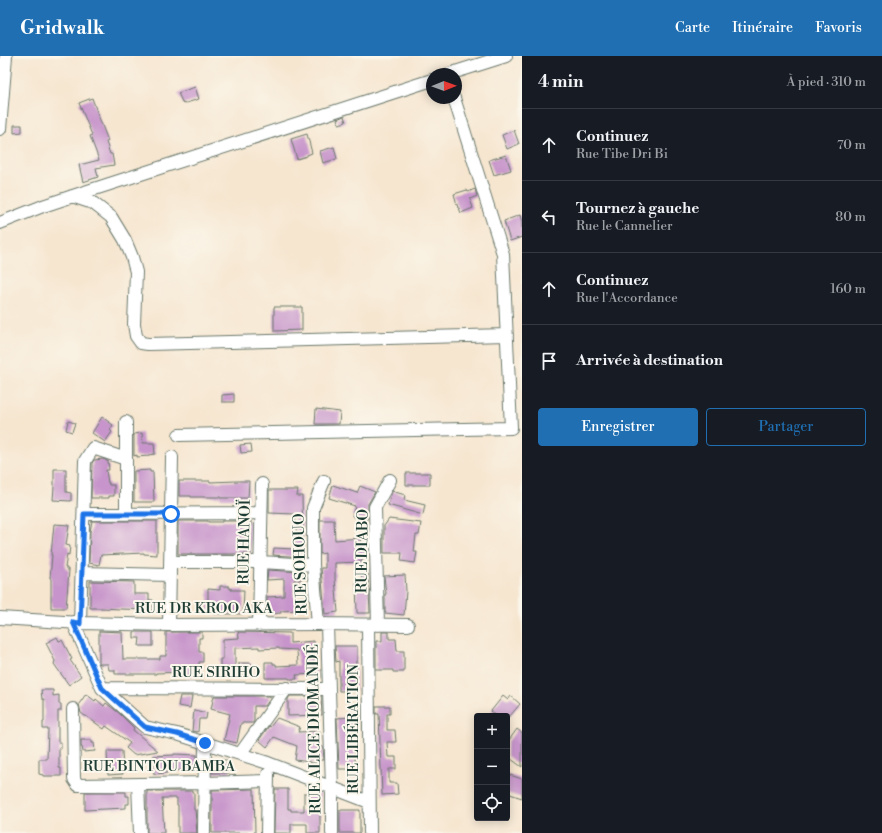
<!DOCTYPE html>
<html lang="fr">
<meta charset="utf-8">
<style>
body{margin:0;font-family:"Libre Bodoni",serif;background:#20242c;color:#f1f3f6}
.controls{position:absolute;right:12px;bottom:12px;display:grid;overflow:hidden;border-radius:4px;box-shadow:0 2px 10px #0003}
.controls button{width:36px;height:36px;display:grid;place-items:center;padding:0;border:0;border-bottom:1px solid #363941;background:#171b24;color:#f1f3f6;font:20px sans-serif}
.compass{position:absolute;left:426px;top:12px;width:36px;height:36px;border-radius:50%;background:#171b24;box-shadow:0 2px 10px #0003;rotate:89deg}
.stop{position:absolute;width:12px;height:12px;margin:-9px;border:3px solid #1a73e8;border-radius:50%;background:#fff}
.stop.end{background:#1a73e8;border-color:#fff;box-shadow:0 1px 4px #0008}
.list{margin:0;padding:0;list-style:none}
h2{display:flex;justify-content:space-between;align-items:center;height:52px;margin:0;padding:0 16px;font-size:17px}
h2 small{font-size:13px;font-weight:400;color:#9ea1a6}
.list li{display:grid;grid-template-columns:26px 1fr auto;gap:12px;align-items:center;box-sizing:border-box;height:72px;padding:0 16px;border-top:1px solid #363941}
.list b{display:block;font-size:15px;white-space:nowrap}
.list p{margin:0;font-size:13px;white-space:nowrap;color:#9ea1a6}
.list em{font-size:13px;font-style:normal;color:#9ea1a6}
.actions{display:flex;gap:8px;padding:12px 16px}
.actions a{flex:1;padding:9px 0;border:1px solid #1f6fb2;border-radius:4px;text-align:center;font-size:14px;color:#1f6fb2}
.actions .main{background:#1f6fb2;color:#fff}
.icon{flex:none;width:22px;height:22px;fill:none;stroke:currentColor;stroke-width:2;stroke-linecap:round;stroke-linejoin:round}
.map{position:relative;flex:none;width:522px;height:777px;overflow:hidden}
header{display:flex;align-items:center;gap:24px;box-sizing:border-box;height:56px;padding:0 20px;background:#1f6fb2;color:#fff}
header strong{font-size:19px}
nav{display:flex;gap:22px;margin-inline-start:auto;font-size:14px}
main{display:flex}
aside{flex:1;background:#171b24}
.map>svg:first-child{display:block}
</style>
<header>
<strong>Gridwalk</strong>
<nav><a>Carte</a><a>Itinéraire</a><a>Favoris</a></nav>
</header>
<main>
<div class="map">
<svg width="522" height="777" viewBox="0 0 522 777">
<rect width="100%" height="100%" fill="#fbf7ec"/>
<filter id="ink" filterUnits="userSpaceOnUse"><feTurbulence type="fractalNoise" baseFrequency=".025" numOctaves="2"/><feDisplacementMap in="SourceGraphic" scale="8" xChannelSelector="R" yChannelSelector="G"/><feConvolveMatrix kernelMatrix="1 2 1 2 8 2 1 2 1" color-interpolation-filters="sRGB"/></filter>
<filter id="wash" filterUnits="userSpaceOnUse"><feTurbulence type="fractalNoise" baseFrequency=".012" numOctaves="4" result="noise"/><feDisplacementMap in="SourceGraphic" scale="16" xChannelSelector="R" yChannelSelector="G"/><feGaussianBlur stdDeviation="0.9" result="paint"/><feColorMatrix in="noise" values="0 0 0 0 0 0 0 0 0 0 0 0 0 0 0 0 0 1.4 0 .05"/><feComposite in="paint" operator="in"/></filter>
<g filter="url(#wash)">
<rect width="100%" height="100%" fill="#f6e6d0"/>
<g id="blocks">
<!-- building -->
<path fill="#c795cb" d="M195,31L199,43L183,48L178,37Z
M92,42L97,56L108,85L106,86L110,98H112L114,109L96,112L98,121L83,126L79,109L99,104L90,80L92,79L79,47Z
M344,60L346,66L339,68L337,63Z
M14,69H22V76L14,77Z
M514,74L519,88L507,93L502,79Z
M307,78L312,97L307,99V100L297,103L291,83Z
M334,91L337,103L323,107L320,95Z
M506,99L511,114L494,119L489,104Z
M475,133L477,140L470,143L473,152L461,157L459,152H458L454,138L467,134L468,136Z
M520,159L522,166V181L510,185L504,165Z
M274,251H302V274L274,275Z
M234,338V346H222V339Z
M316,353L340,356L339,368H315Z
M102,361L113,369L110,374L112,376L105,386L92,377Z
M68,365L75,367L72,376L66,374Z
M142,377L143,387H154L155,398L148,399V400L137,401V399L134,400V378Z
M251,388L252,396L241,397L240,389Z
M103,403L106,404V405H108L109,414H106L108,427H109V429H114V440H109V442H91L92,407L94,404Z
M54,413H66V436L71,437V445L53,444L54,431Z
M150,414V416H153L154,446H134V415Z
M406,417H430V429H406Z
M179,425H210V426L237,425H249L248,442H220V441H191V440H179Z
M333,429L357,437L360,430L375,436L368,448V460L366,465L352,460L355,450L329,442Z
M269,434H298L297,440H302L303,482H297L295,458L269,457Z
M392,435L405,439L404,444L425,449L423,459L388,449Z
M389,463L421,467L419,479H416L414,496H417L415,507L401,505L402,497H384V470Z
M320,464H334L335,484L360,482L361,493H365V500L362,501V506L335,507V523L338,556L325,558L321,512H325V497L320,498Z
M92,465H157V499L144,498V497L101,499L99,509L89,507L90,476Z
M178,465H208V466H222V465H251V498H178Z
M54,468L69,469L66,489L70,490L69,499L67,498L65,512H67V514H69L66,552H51V522H50L52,499H51Z
M303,484V501L273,499L274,492L294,493V485Z
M268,514L301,516V524H294V541H296L297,554L281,555V557L267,558V541L284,540V523L267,524Z
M361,514H368L370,557H357L356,526L362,525Z
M405,519L406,535L404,559L385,557V538H386L384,520Z
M90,525L134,526V538H149V544H153V554L120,553L102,552H90Z
M220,530H229V532H231V534H244L243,558H213V555L208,554V533L220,534Z
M99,575L122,576L123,603H160V600H166V576H202V582H199V596H203V606H199V620H184V616L156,617V618H115V614H109L108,608H100L99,607Z
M134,576H153V590H139L140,582H134Z
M238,576L290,577V587L314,585V590H316V598H313L314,612H316V618L296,619L297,623H289V622H265V606H273V608H276V610L298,609L297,594L279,593V592L259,593V591L235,592V612H220V603H223V583L239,582Z
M382,576H389V583H396L397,595H404V616H393V614H376V585H382Z
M57,581L59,585L62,584L72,603L70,604L81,620L69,629L54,608L55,605L46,587Z
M335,590H357V605H356V635H339V605L336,606Z
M239,607H251V619H239Z
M41,634H53V640L59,639V648H61V655H58V686H61V693H59V712H61V720H43V719L39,718V703H47L48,673H43V666H44V643H42Z
M86,638L95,645L96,643L104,650L106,647L119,657L134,672L133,674L158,695L134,699L126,692L130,687L106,670L104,673L86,660H85L81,657L80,653L79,648Z
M180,640H192L190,652L178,650Z
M214,640H270V643L265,650H254V665L253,667H241L237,687L224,684L230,658L211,653Z
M290,640H321L322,659L288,660V643Z
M503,640L508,644L511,640L520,648L510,660H497L491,655Z
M376,650H390V658H387V674H395L396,686H387L388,701H396V713H389V727H397L398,738L382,739L379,658H376Z
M194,654L207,657L206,663H199L198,676L192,675Z
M351,661L352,682H355V713H339L337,662Z
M277,662L300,671L298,676L320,675V690L323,691L324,704H318V707H310V706L295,704L297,690L274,681L267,691L259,684L269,670L270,671Z
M517,673L522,677V711L507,700V687Z
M81,684H92V687H94L95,695L83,696L82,691H81Z
M107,695H122L123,718L108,719Z
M174,698L197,699L196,715L167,714V717L154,718L153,700L174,699Z
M212,704H230V717H212Z
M507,718L522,723V742L507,737Z
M254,733L255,777H212V734Z
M275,733H288V753H291V755H304V737H320V777H307V768H291V777H274Z
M147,735H192V736H194V754H195L197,777H178V749H177V742H162L164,777H147Z
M85,736H126V740H129V748H126V752L85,754Z
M340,754H360V777H340Z"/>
</g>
</g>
<g filter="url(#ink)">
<use href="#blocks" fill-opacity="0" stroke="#6a786b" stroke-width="1"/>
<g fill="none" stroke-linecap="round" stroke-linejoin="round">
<defs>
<path id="minor" d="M449,18L506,0
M0,73L6,0
M72,140L93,147L111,161L125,184L132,201L136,216L134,268L136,280L141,287L148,288L507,279
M0,167L43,150L88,135L432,24
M126,366V458
M179,379L511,372L503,198L454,42
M84,458L261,457
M170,506H260L313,509
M82,517L170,519
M0,562L80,567L169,569L318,568L408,569
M73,566L102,632L145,671L177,678L268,707L369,746
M80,567L85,405L93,392L126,403
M318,568L313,509V452L324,425
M327,568L332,732V777
M169,569L172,401
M259,569L262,428
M368,569L370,777
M378,569L375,451L390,424
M102,632L329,633
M73,653L74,723L78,729L205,727L268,725
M240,698L287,632
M138,728L140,777
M204,777L205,687
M267,777L268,718"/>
</defs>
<!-- minor casing -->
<use href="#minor" stroke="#6a786b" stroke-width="14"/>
<!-- minor -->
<use href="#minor" stroke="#fff" stroke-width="12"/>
</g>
</g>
<g fill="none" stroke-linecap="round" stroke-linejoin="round" filter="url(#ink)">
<!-- route -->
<path stroke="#1a73e8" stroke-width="5" d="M171,458H84L80,568L73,566L102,632L145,671L177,678L205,687"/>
</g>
<g text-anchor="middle" stroke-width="4" stroke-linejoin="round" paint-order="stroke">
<!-- street labels -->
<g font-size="15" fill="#1f3d34" stroke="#fbf7ec">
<text transform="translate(244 486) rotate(-89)" y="5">RUE HANOÏ</text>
<text transform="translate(362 495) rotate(-89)" y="5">RUE DIABO</text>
<text transform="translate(300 508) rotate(-92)" y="5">RUE SOHOUO</text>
<text x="204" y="557">RUE DR KROO AKA</text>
<text x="216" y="621">RUE SIRIHO</text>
<text transform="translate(314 673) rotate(-91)" y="5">RUE ALICE DIOMANDÉ</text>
<text transform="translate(353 673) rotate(-90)" y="5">RUE LIBÉRATION</text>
<text x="159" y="715">RUE BINTOU BAMBA</text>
</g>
</g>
</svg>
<div class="controls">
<button>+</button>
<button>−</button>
<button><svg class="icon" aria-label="locate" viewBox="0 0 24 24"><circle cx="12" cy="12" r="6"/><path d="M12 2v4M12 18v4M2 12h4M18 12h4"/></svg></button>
</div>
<svg class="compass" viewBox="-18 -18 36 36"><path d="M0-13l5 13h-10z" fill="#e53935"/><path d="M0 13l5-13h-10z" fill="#9ea1a6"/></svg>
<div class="stop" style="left:171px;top:458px"></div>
<div class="stop end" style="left:205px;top:687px"></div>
</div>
<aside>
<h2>4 min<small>À pied · 310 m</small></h2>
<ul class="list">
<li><svg class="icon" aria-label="ahead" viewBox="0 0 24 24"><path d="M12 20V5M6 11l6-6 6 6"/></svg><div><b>Continuez</b><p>Rue Tibe Dri Bi</p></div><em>70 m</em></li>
<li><svg class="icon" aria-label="left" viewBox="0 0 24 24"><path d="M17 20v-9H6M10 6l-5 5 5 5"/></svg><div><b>Tournez à gauche</b><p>Rue le Cannelier</p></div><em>80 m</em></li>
<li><svg class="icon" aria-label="ahead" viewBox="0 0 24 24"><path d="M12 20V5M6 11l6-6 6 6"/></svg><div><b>Continuez</b><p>Rue l'Accordance</p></div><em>160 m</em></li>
<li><svg class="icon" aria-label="arrive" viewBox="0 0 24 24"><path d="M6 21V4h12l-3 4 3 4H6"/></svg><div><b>Arrivée à destination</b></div></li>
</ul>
<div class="actions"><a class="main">Enregistrer</a><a>Partager</a></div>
</aside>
</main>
